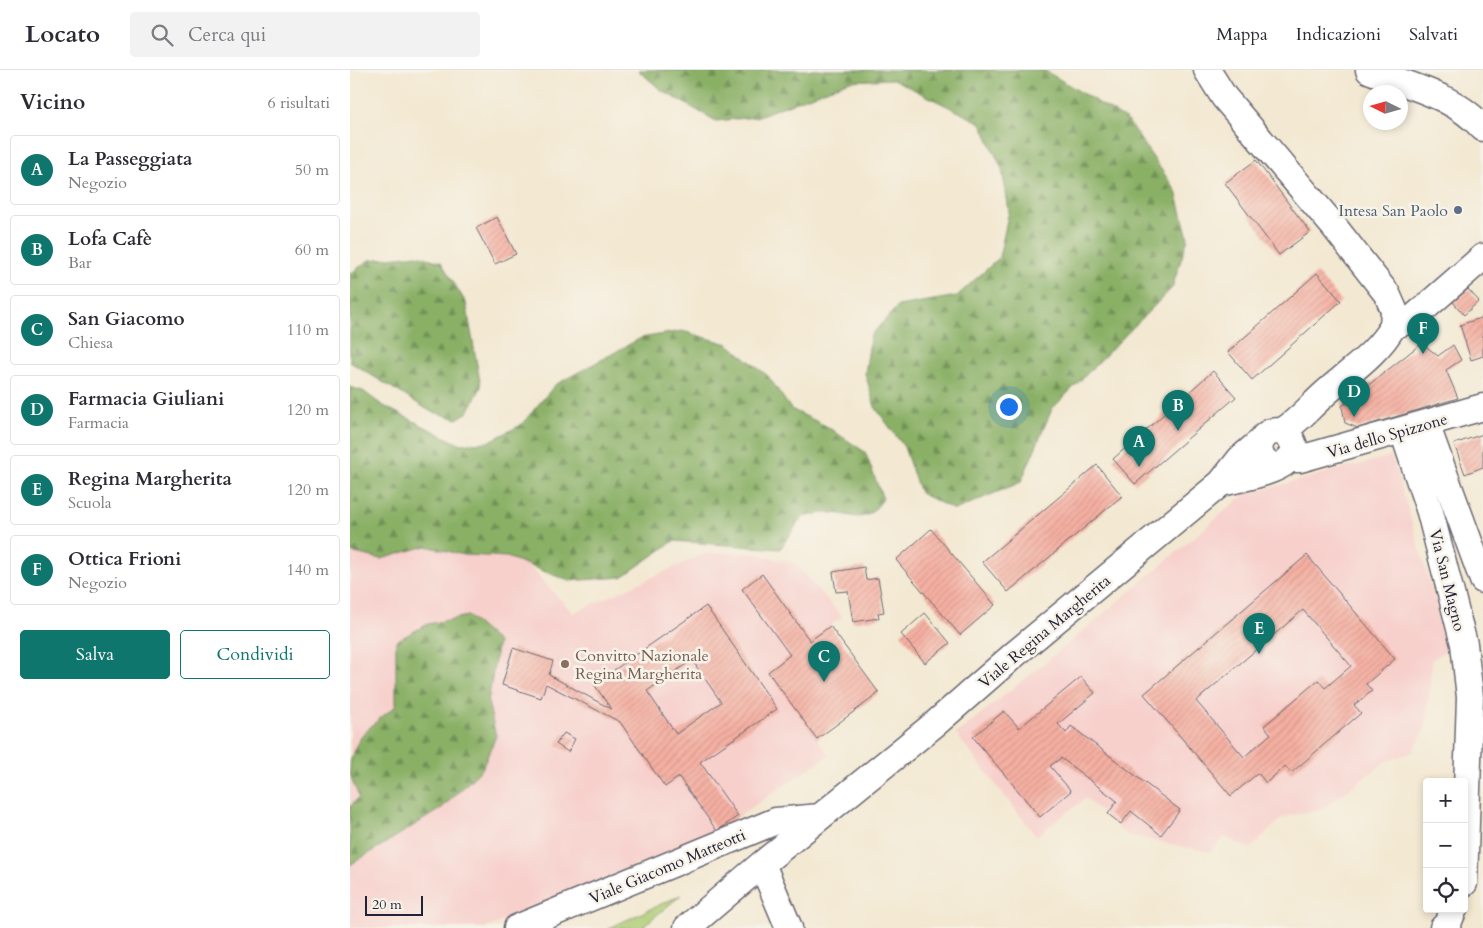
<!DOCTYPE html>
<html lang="it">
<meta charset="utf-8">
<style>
body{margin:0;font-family:Cardo,serif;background:#f2f2f3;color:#2b2b33}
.controls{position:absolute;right:15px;bottom:15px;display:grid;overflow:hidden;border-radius:5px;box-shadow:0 2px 8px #0003}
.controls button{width:45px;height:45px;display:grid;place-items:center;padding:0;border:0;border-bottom:1px solid #e1e1e2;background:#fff;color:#2b2b33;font:25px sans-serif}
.compass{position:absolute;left:1013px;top:15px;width:45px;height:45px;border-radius:50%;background:#fff;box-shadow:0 2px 8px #0003;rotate:275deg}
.scale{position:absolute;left:15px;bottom:12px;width:58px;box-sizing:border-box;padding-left:5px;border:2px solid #22223b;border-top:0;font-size:14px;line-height:18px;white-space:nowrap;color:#22223b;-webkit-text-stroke:4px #f7f3e8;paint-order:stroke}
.you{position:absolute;left:658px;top:336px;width:18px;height:18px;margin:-12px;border:4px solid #fff;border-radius:50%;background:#1a73e8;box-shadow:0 0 0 8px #1a73e833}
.badge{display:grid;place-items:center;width:32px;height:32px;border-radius:50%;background:#0f766e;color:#fff;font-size:16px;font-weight:700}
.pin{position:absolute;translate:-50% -41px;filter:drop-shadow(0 1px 2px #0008)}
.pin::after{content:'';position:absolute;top:26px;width:18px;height:15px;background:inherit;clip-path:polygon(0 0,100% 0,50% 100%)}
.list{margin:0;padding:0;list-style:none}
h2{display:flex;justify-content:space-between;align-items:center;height:65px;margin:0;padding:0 20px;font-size:21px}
h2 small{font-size:16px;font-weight:400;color:#7c7c81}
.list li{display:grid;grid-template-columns:32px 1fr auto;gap:15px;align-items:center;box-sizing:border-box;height:70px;margin:0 10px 10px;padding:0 10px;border:1px solid #e1e1e2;border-radius:5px}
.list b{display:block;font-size:19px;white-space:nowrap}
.list p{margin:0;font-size:16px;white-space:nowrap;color:#7c7c81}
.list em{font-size:16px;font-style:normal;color:#7c7c81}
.actions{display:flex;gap:10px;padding:15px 20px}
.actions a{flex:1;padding:11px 0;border:1px solid #0f766e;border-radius:5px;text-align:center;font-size:18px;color:#0f766e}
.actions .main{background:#0f766e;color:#fff}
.icon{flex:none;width:28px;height:28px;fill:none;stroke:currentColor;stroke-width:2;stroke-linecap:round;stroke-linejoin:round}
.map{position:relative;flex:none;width:1133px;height:858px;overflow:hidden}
header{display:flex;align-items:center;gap:30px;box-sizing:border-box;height:70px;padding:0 25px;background:#fff;border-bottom:1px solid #e1e1e2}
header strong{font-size:24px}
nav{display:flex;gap:28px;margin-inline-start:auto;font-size:18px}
.search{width:350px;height:45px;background:#f2f2f3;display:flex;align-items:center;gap:12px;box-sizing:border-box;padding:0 18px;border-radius:5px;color:#7c7c81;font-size:19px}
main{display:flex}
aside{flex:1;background:#fff}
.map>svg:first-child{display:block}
</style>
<header>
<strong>Locato</strong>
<div class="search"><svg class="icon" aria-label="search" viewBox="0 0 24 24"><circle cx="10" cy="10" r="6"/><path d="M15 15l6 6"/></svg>Cerca qui</div>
<nav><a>Mappa</a><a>Indicazioni</a><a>Salvati</a></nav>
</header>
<main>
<aside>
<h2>Vicino<small>6 risultati</small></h2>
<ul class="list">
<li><span class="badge">A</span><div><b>La Passeggiata</b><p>Negozio</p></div><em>50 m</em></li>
<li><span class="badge">B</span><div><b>Lofa Cafè</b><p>Bar</p></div><em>60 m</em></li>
<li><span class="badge">C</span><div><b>San Giacomo</b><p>Chiesa</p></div><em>110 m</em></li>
<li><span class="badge">D</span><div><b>Farmacia Giuliani</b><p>Farmacia</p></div><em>120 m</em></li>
<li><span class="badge">E</span><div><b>Regina Margherita</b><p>Scuola</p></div><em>120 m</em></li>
<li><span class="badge">F</span><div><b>Ottica Frioni</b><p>Negozio</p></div><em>140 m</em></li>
</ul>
<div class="actions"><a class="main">Salva</a><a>Condividi</a></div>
</aside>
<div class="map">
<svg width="1133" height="858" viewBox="0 0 1133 858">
<defs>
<pattern id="forest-firs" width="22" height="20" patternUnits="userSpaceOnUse" patternTransform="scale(1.25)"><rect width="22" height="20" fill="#8ab066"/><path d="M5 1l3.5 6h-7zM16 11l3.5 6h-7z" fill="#708f55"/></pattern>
<pattern id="building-hatch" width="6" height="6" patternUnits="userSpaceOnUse" patternTransform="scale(1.25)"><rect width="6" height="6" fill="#f5b0a2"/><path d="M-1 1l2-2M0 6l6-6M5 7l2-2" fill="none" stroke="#d2978c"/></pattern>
</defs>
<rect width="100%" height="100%" fill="#f7f3e8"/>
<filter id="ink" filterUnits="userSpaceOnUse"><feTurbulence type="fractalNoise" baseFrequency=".02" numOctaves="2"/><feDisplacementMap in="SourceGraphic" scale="10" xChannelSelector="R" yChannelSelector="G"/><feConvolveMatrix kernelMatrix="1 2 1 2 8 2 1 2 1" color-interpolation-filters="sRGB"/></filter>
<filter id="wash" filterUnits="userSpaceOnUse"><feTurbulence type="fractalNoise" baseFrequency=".0096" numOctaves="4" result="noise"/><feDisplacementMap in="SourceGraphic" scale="20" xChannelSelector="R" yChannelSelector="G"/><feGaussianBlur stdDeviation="1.12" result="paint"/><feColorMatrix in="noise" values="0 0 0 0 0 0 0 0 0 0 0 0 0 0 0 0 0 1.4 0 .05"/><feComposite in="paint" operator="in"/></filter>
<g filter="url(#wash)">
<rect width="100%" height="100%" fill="#f3e8d1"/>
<!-- built -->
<path fill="#f7d0cc" d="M0,317L13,321L223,543L356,483H402L446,494L492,547L418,602L479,685L367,761L136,858H0Z
M1042,386L1099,578L1082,590L1076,656L1063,682L1037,691L972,739L933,747L900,779L874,767L860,782L776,765L736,728L686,766L606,664L718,574L895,424Z"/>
<!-- forest -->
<path fill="url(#forest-firs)" stroke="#566950" d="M288,0H694L777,50L826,121L838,168L822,218L702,339L671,412L605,440L570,423L554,377L525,337L515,303L521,265L548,236L607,226L649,188L659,141L652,99L631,53L543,9L500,11L406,47L366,51L311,20Z
M67,185L91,192L116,233L131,317L118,342L107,349L80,341L0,292V204L19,190Z
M332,261L378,274L418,306L441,339L476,356L515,382L533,429C512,459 505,442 476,443C468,443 460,446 452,447L430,479L324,471L272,507L219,511L157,487L114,485L76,476L31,489L0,482V317L13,321L32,335L109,374L138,372L171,355L205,315L291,268Z
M118,546L148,572L138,632L146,666L132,699L92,738L0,795V737L9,727C6,719 1,710 0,701C0,669 24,653 46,636V571L78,554Z"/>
<!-- green -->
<path fill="#adcc74" stroke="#687758" d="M331,825L291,858H259Z"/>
<g id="blocks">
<!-- building -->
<path fill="url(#building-hatch)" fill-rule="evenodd" d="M906,90L960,162L929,185L875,113Z
M147,147L166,184L145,194L126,158Z
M967,203L991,231L902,310L878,282Z
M1118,219L1129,231L1114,245L1103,232Z
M1133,247V286L1121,290L1110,255Z
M1072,273L1088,286L1103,275L1111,290L1096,300L1108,328L1008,358L995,353L992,336Z
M863,301L886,327L785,414L763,389Z
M1133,364V397L1115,404L1104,374Z
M747,395L772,426L658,522L632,492Z
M581,459L645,535L610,565L546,490Z
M957,485L1045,589L1016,614L1022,621L1004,635L1011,643L941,703L935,696L916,713L908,703L881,726L794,624ZM953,540L1001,596L975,618L968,610L914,656L921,664L894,687L846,631Z
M514,497L516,510L528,508L534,542L528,543L529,548L503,552L498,521L486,522L483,502Z
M412,504L460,571L480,556L529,623L467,669L418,602L440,585L392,519Z
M356,536L427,639L350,692L388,746L367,761L329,707L315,717L270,652L196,614L191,628L152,615L163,578L203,591L199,605L261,639L244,614ZM342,590L371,632L326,664L297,621Z
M575,543L600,573L575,593L551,564Z
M731,607L745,623L708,654L716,663L721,656L830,740L811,765L781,741L771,754L758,744L767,731L711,688L700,696L721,721L690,747L623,667L654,641L669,658Z
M214,663L225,669L218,682L206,674Z"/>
</g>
</g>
<g filter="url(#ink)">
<use href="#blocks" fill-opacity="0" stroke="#6b6770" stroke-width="1"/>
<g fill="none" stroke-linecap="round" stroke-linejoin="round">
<defs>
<path id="minor" d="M857,0L874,27L982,154L1037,224L1044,240L1043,256
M1019,0C1060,17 1102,24 1133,58
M1076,354L1133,510
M1053,361L1080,442L1114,574L1120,627L1114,813
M931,362C946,353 956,341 969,329C994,305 1026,286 1043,256L1062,249L1133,187
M941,389H950L1133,337
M871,413C888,409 948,400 944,376C942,369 938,364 931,362C909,356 899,390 925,396
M412,794L439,858
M167,858L426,751L470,747
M337,858L412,794L586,653L665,584L871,413L890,389L912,370
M1093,858L1098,853L1104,839"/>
</defs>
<!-- minor casing -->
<use href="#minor" stroke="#6b6770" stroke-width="29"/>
<!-- minor -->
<use href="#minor" stroke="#fff" stroke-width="26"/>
</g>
</g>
<!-- markers -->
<circle fill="#5c6f8a" stroke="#f7f3e8" stroke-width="2" cx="1108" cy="140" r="5"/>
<circle fill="#8d6e63" stroke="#f7f3e8" stroke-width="2" cx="215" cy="594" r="5"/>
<g text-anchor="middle" stroke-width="5" stroke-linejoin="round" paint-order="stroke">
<!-- service labels -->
<g font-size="16" fill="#4e5e75" stroke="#f7f3e8" text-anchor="end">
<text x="1098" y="146">Intesa San Paolo</text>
</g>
<!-- street labels -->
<g font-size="16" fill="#22223b" stroke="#f7f3e8">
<text transform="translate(1037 365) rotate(-16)" y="6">Via dello Spizzone</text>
<text transform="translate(1098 510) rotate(76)" y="6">Via San Magno</text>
<text transform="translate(694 561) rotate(-40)" y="6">Viale Regina Margherita</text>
<text transform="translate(317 796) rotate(-23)" y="6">Viale Giacomo Matteotti</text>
</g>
<!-- education labels -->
<g font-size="16" fill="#785e54" stroke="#f7f3e8" text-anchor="start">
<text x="225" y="591">Convitto Nazionale<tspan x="225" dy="18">Regina Margherita</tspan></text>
</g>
</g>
</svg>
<div class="controls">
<button>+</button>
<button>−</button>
<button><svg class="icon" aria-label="locate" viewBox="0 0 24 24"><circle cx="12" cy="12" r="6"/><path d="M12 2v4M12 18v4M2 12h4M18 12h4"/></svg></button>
</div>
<svg class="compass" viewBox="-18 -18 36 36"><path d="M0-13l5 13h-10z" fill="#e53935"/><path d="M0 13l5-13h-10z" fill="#7c7c81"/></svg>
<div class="scale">20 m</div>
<div class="you"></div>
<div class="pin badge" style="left:789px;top:397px">A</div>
<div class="pin badge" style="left:828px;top:361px">B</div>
<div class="pin badge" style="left:474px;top:612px">C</div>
<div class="pin badge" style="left:1004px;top:347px">D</div>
<div class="pin badge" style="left:909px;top:584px">E</div>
<div class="pin badge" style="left:1073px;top:284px">F</div>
</div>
</main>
